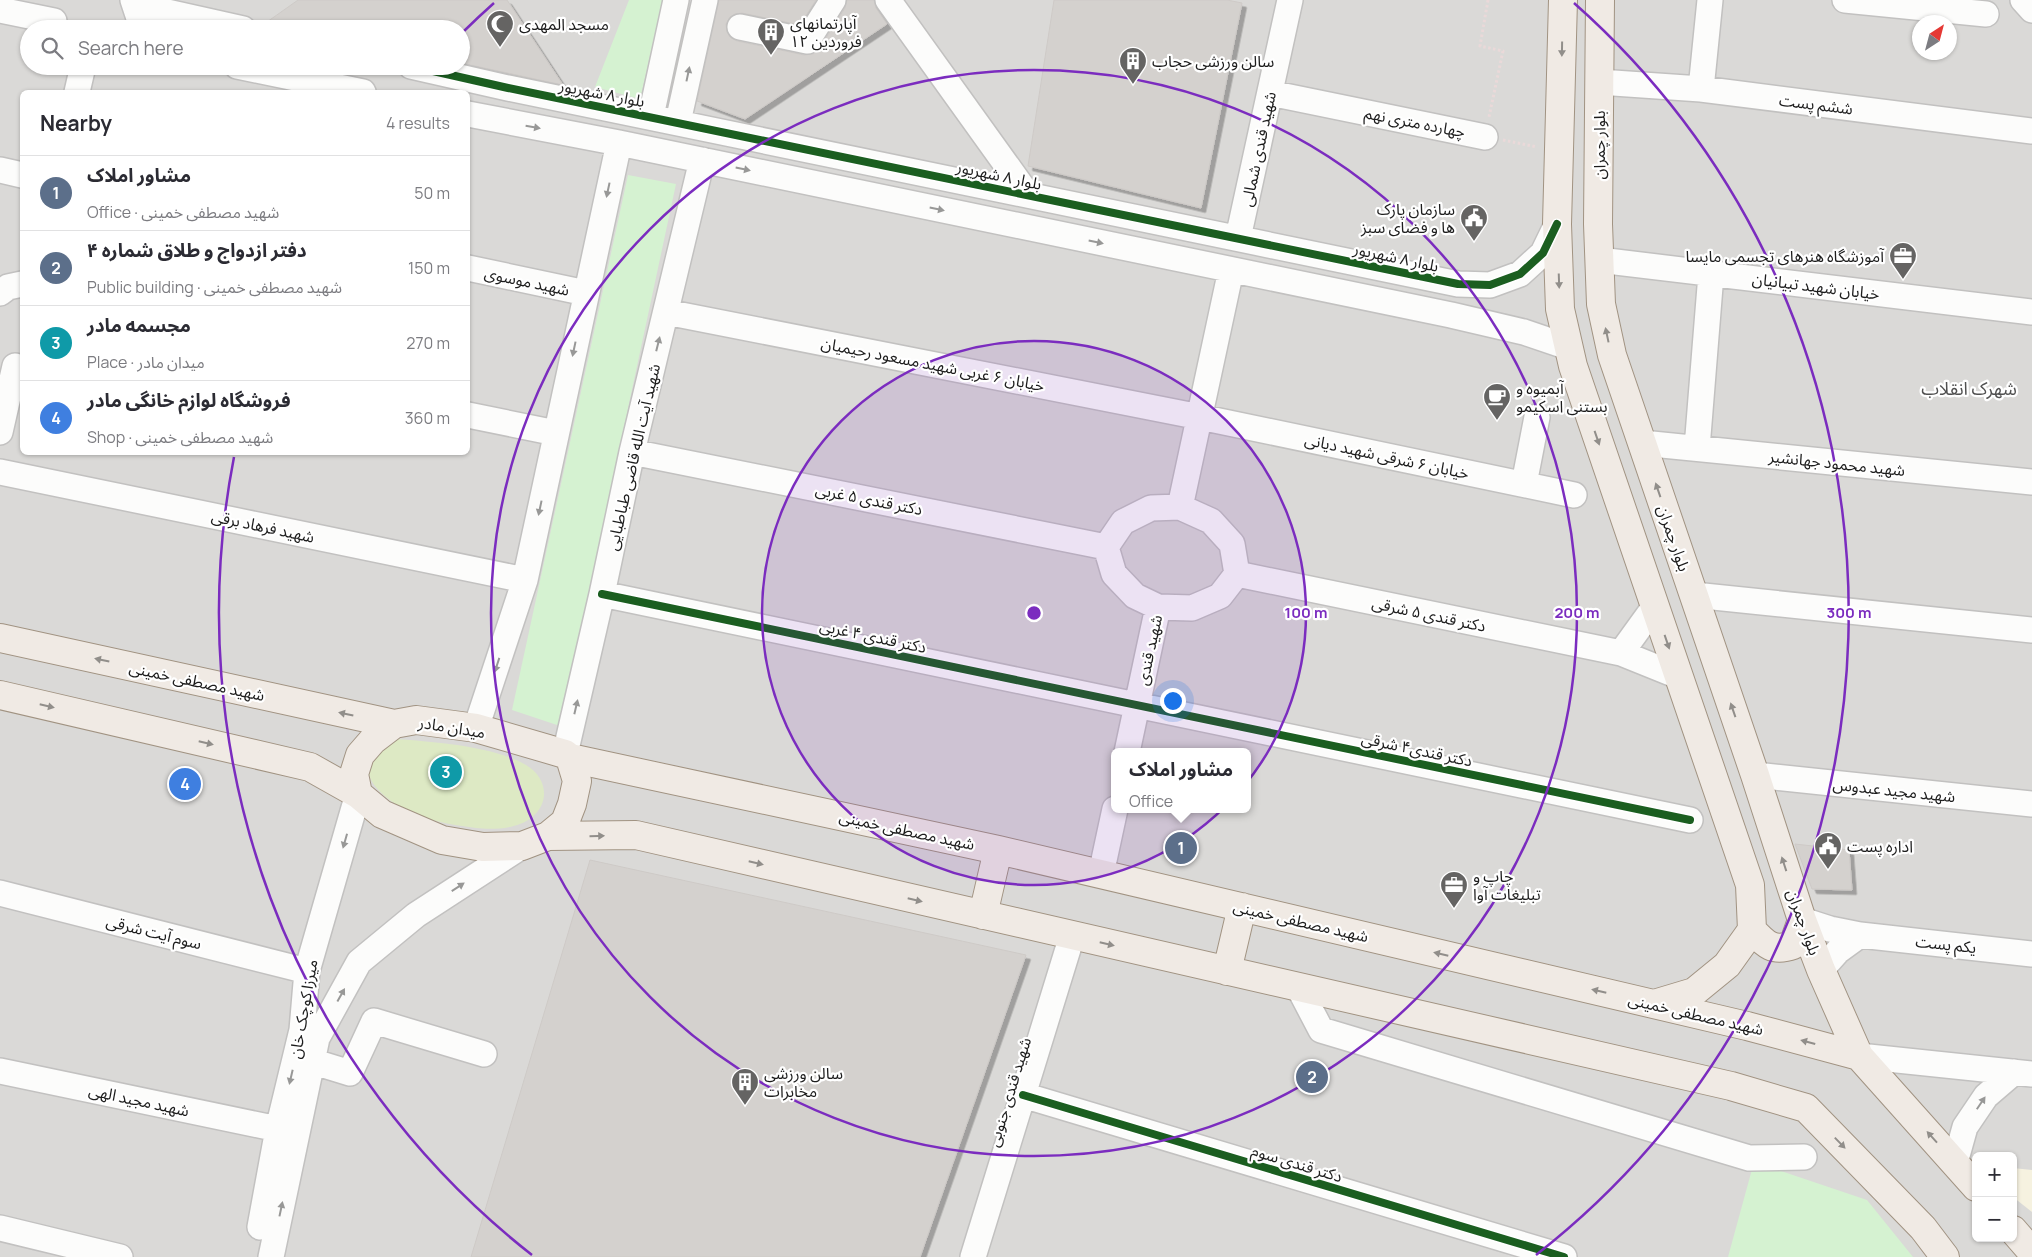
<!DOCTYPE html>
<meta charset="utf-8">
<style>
body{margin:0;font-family:Manrope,"Noto Sans Arabic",sans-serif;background:#f7f7f7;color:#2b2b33}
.controls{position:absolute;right:15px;bottom:15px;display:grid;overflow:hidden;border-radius:8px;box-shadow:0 1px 4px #0004}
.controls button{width:45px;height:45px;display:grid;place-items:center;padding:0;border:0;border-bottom:1px solid #e1e1e2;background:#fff;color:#2b2b33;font:25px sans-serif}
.compass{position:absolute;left:1912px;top:15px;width:45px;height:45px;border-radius:50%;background:#fff;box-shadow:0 1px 4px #0004;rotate:36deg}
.you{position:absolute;left:1172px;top:700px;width:18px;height:18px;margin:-12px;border:4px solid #fff;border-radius:50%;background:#1a73e8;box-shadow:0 0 0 8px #1a73e833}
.badge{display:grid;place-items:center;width:32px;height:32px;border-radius:50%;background:#db2777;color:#fff;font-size:16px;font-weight:700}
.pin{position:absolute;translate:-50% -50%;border:2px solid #fff;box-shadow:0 1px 5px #0006}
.popup{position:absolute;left:1111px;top:748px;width:140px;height:65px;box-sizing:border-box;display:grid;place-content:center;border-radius:8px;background:#fff;filter:drop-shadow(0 1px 4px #0005);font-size:16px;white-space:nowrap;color:#7c7c81}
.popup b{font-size:19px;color:#2b2b33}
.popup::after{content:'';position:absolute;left:50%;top:100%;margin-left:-10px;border:10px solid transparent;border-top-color:#fff}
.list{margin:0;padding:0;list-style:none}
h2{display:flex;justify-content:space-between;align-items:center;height:65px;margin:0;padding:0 20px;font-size:21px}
h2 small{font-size:16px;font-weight:400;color:#7c7c81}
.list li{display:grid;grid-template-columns:32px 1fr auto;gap:15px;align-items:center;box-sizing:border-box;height:75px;padding:0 20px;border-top:1px solid #e1e1e2}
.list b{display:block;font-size:19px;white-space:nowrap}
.list p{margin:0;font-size:16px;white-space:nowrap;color:#7c7c81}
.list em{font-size:16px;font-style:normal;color:#7c7c81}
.icon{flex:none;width:28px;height:28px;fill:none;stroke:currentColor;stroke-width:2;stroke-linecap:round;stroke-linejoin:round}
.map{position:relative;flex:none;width:2032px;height:1257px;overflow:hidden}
.search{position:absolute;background:#fff;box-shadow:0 1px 4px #0004;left:20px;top:20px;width:450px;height:55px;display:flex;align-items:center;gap:12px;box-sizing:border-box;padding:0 18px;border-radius:28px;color:#7c7c81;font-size:19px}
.panel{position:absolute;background:#fff;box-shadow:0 1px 4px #0004;left:20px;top:90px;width:450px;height:365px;border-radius:8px}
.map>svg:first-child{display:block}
</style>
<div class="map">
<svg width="2032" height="1257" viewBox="0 0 2032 1257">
<defs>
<filter id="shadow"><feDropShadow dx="4.5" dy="4.5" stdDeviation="0" flood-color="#0004"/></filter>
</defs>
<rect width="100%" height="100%" fill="#ebe9e6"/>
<!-- residential -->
<path fill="#dad9d7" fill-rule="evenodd" d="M0,0H2032V1257H0ZM1920,22H1950V52H1920ZM29,29H461V66H29ZM22,92H468V452H22ZM1115,752H1247V809H1115ZM1976,1156H2013V1238H1976Z"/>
<!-- education -->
<path fill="#f6f2e0" d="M2013,1168L2032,1170V1212L2013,1197Z"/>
<!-- grass -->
<path fill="#dde9c4" d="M397,739C435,742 493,746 526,765C547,777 551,803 531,818C517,829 492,830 476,828C454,825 426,821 406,810C390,802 356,778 372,756C378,750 390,744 397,739Z"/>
<!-- park -->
<path fill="#d5f2d1" d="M629,0H663L640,99L595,87Z
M628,175L676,184L560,726L512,710Z
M1754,1162L1867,1200L1913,1257H1728Z"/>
<!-- building -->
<path fill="#d4d1ce" stroke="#cecac7" filter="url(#shadow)" d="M298,0H507L563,85L461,63V29H257Z
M719,0H816L800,25L742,13L735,14L730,17L726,24L727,32L730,37L737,41L804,55L813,54L819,49L845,8L847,0H874L876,8L887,24L745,119L697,101Z
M1054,0H1227L1242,3L1201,208L1028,166Z
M1795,844L1849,850L1852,890L1812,889Z
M590,860L1026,955L920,1257H471Z"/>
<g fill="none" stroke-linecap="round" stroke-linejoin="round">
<defs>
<path id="minor" d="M133,0L139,18L138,29
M888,0L1028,195
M1845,0L1986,14
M2023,0L2032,10
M136,5L243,29
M0,10L54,21
M740,27L807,41L833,0
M237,66L363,92
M411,66L508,88L1458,284L1490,285L1520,274L1543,253L1557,224
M1599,82L1701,89L2032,131
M1701,89L1710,0
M77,92L83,66
M1270,93L1485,137
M468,114L619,143L1451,315L1524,332L1568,347
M651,116L676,0
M678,122L705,0
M0,170L22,175
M1238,238L1290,0
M1599,260L2032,312
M468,268L586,293
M0,293L8,287L22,284
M666,312L1200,417L1574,495
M468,415L556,433
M0,432L15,366
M1642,443L2032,482
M1697,448L1711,274
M632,452L1106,547
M0,472L525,580
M1524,484L1537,417
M1180,507L1211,521L1232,544L1237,574L1220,596L1192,608L1158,607L1135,596L1114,574L1106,547L1123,522L1151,508Z
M1180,507L1231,270
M1237,574L1621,653
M602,594L1690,820
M1694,595L2032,630
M1655,606L1621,653L1678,676
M476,728L525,580L619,143
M1127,752L1158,607
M565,754L602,594L632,452L702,160
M1755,775L2032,804
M1101,874L1115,809
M0,893L307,971
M1802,920L1830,929L1860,935L1838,951L1821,970
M1860,935L2032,954
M1299,988L1321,1030L1749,1158L1804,1157
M1859,1056L2032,1074
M311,1061L350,1073L374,1021L484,1054
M0,1071L278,1129
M1023,1095L1564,1257
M1955,1163L1965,1127L1986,1096L2014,1072
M260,1227L278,1129L302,1030L307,971L358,794
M0,1228L120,1257
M271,1257L317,1038L359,962L416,915L522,846
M973,1257L1072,936"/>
<path id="major" d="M1563,0L1557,224L1560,309L1573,366L1750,885L1752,930L1727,965L1694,992L1654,1004
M1600,0L1598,224L1601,304L1612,355L1755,775L1802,920L1821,970L1859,1056
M0,638L394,724
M0,695L310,767L358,794
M416,720L476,728L565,754L570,758L577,781L572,804L565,822L548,836L522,846L483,847L442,840L382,814L358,794L354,774L360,755L373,740L394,724Z
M570,758L998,850L1747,1026L1859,1056L1976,1187
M548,836L636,835L1731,1086L1806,1108L1923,1228L1945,1257
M983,915L998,850
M1752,930C1766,945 1773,952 1793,945L1802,920
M1227,971L1242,907
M2013,1230L2032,1252"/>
</defs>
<!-- minor casing -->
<use href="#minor" stroke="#c2c1c0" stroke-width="28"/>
<!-- major casing -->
<use href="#major" stroke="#a19382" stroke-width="30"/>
<!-- path -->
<path stroke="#ead9d9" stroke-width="3" stroke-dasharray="2.5 2.5" stroke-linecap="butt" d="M1488,0L1480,46L1503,51L1489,117
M1503,140L1537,147"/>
<!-- minor -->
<use href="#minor" stroke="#fcfcfb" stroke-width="25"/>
<!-- major -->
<use href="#major" stroke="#f0eae4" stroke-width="28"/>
<defs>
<path id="cycleway" d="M411,66L508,88L1458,284L1490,285L1520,274L1543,253L1557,224
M602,594L1690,820
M1023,1095L1564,1257"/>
</defs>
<!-- cycleway casing -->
<use href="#cycleway" stroke="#fff" stroke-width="11"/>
<!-- cycleway -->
<use href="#cycleway" stroke="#1b5e20" stroke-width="8"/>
</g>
<!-- one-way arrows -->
<defs><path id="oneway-solid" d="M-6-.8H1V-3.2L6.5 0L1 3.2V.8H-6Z" transform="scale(1.25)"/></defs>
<g fill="#918e8a">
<use href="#oneway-solid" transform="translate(1562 49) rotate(91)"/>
<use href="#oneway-solid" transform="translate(1559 281) rotate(88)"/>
<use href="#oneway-solid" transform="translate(1607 335) rotate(-102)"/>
<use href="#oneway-solid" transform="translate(1597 438) rotate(71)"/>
<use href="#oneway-solid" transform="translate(1658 490) rotate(-109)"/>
<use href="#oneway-solid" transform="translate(1667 642) rotate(71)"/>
<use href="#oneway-solid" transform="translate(102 660) rotate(-168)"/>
<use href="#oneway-solid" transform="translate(47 706) rotate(13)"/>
<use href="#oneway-solid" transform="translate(1733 710) rotate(-109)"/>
<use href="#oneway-solid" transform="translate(346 714) rotate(-168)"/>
<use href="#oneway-solid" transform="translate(206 743) rotate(13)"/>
<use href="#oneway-solid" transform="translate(597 836) rotate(-1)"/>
<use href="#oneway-solid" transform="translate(756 863) rotate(13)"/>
<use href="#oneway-solid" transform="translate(1784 864) rotate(-108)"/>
<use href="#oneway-solid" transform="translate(915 900) rotate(13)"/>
<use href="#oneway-solid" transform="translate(1107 944) rotate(13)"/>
<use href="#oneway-solid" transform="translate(1441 954) rotate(-167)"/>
<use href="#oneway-solid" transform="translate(1599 991) rotate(-167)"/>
<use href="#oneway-solid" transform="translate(1808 1042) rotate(-165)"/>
<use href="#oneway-solid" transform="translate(1932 1137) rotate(-132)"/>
<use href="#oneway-solid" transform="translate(1840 1143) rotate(46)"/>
</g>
<g fill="#989897">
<use href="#oneway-solid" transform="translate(688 74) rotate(-78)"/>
<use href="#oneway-solid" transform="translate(533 127) rotate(10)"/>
<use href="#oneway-solid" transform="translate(743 169) rotate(12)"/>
<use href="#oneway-solid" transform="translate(608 190) rotate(102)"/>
<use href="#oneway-solid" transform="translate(937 209) rotate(12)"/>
<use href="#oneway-solid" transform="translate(1096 242) rotate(12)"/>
<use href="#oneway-solid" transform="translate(658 344) rotate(-76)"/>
<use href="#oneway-solid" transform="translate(574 349) rotate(102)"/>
<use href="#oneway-solid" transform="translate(540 508) rotate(102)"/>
<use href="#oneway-solid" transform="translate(497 665) rotate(108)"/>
<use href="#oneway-solid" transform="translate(576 707) rotate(-77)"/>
<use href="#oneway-solid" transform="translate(345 841) rotate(106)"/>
<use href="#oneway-solid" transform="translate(458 887) rotate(-33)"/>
<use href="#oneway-solid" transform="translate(341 995) rotate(-61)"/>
<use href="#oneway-solid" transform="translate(291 1077) rotate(103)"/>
<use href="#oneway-solid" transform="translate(1981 1103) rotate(-56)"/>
<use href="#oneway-solid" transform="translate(281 1209) rotate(-78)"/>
</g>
<!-- distance rings -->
<circle cx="1034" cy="613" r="272" fill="#7b2cbf" fill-opacity=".12"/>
<g fill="none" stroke="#7b2cbf" stroke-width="2.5">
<circle cx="1034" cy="613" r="272"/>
<circle cx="1034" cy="613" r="543"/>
<path d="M532 1255A815 815 0 0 1 234 457M463 32A815 815 0 0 1 494 3M1574 3A815 815 0 0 1 1536 1255"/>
</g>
<!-- icons -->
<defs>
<symbol id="mosque-pin" viewBox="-11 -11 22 30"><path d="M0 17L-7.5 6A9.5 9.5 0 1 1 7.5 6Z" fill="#656463" stroke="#fff"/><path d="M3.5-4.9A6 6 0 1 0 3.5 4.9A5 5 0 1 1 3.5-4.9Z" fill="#fff"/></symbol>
<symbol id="building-pin" viewBox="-11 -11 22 30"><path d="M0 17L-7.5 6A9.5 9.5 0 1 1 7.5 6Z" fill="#656463" stroke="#fff"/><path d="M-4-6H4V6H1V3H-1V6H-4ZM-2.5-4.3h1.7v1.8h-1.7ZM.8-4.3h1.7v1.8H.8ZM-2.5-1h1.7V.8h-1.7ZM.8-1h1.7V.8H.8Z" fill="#fff"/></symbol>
<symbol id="civic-pin" viewBox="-11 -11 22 30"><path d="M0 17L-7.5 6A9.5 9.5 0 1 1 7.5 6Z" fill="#656463" stroke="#fff"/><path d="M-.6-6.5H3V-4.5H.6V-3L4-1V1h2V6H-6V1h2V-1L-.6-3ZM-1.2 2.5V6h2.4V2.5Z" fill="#fff"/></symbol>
<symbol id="office-pin" viewBox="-11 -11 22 30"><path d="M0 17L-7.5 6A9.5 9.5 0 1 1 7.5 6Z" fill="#656463" stroke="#fff"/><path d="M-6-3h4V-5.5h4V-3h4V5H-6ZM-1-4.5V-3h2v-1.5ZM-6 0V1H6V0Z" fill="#fff"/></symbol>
<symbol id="cafe-pin" viewBox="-11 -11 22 30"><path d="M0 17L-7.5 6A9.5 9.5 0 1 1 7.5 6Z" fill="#656463" stroke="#fff"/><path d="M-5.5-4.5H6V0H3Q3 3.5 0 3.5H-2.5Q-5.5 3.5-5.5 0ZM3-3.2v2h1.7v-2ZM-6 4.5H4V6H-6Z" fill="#fff"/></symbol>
</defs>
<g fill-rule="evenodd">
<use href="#mosque-pin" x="484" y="8" width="32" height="43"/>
<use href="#building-pin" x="755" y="16" width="32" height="43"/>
<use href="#building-pin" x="1117" y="45" width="32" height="43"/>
<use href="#civic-pin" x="1458" y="202" width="32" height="43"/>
<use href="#office-pin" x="1887" y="240" width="32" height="43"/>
<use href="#cafe-pin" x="1481" y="381" width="32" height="43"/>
<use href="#civic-pin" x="1812" y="830" width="32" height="43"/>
<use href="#office-pin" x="1438" y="869" width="32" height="43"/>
<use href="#building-pin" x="729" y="1066" width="32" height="43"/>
</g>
<g text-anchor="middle" stroke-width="4.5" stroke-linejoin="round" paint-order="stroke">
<!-- poi labels -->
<g font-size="16" fill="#1d1d1d" stroke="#fff" text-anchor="start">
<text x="790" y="29">آپارتمانهای<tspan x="790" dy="18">۱۲ فروردین</tspan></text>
<text x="519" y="30">مسجد المهدی</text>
<text x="1152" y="67">سالن ورزشی حجاب</text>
<text x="1455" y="215" text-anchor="end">سازمان پارک<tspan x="1455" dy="18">ها و فضای سبز</tspan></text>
<text x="1884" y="262" text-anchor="end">آموزشگاه هنرهای تجسمی مایسا</text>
<text x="1516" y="394">آبمیوه و<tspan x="1516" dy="18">بستنی اسکیمو</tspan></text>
<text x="1847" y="852">اداره پست</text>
<text x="1473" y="882">چاپ و<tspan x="1473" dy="18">تبلیغات آوا</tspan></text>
<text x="764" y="1079">سالن ورزشی<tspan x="764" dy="18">مخابرات</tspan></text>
</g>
<!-- street labels -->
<g font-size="16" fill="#1d1d1d" stroke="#fff">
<text transform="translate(602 93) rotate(11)" y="6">بلوار ۸ شهریور</text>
<text transform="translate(1816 104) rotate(7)" y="6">ششم پست</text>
<text transform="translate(1415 122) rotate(11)" y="6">چهارده متری نهم</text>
<text transform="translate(1599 145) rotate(-90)" y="6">بلوار چمران</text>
<text transform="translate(1258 149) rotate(-78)" y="6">شهید قندی شمالی</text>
<text transform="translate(999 175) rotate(12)" y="6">بلوار ۸ شهریور</text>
<text transform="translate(1396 257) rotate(12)" y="6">بلوار ۸ شهریور</text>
<text transform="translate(527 281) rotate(12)" y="6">شهید موسوی</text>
<text transform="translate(1816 286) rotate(7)" y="6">خیابان شهید تبیانیان</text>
<text transform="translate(933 364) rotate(11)" y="6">خیابان ۶ غربی شهید مسعود رحیمیان</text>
<text transform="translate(1387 456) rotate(12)" y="6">خیابان ۶ شرقی شهید دیانی</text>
<text transform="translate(633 457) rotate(-77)" y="6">شهید آیت الله قاضی طباطبایی</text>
<text transform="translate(1837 463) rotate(6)" y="6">شهید محمود جهانشیر</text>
<text transform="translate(869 499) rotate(11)" y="6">دکتر قندی ۵ غربی</text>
<text transform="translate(263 526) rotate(12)" y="6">شهید فرهاد برقی</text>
<text transform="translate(1674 538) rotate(71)" y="6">بلوار چمران</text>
<text transform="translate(1429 614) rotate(12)" y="6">دکتر قندی ۵ شرقی</text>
<text transform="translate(873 636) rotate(12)" y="6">دکتر قندی ۴ غربی</text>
<text transform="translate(1149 650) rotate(-78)" y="6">شهید قندی</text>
<text transform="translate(197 681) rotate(12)" y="6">شهید مصطفی خمینی</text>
<text transform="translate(452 727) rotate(9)" y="6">میدان مادر</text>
<text transform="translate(1417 749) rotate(12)" y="6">دکتر قندی۴ شرقی</text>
<text transform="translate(1894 790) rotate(6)" y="6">شهید مجید عبدوس</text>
<text transform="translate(907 830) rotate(12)" y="6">شهید مصطفی خمینی</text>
<text transform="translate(1301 921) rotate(13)" y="6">شهید مصطفی خمینی</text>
<text transform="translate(1804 922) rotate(70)" y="6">بلوار چمران</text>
<text transform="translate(154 932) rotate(14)" y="6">سوم آیت شرقی</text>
<text transform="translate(1946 944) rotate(6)" y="6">یکم پست</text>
<text transform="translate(303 1009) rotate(-80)" y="6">میرزا کوچک خان</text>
<text transform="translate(1696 1014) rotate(13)" y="6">شهید مصطفی خمینی</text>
<text transform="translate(1009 1092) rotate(-73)" y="6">شهید قندی جنوبی</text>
<text transform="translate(139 1100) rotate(12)" y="6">شهید مجید الهی</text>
<text transform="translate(1297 1163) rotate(17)" y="6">دکتر قندی سوم</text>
</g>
<!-- neighbourhood labels -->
<g font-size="18" fill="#505050" stroke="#fff">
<text x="1969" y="395">شهرک انقلاب</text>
</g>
</g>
<circle cx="1034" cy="613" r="8" fill="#7b2cbf" stroke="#fff" stroke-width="2.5"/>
<g font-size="15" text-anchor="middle" font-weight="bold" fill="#7b2cbf" stroke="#fff" stroke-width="4.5" stroke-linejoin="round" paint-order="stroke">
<text x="1306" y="618">100 m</text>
<text x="1577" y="618">200 m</text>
<text x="1849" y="618">300 m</text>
</g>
</svg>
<div class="controls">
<button>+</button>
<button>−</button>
</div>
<svg class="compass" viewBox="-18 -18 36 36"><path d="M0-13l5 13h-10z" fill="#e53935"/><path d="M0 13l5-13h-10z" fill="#7c7c81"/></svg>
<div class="you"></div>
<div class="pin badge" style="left:1181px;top:848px;background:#5c6f8a">1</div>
<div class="popup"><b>مشاور املاک</b>Office</div>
<div class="pin badge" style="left:1312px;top:1077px;background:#5c6f8a">2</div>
<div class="pin badge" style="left:446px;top:772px;background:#0f9aa8">3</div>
<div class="pin badge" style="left:185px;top:784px;background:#3f7fe0">4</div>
<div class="search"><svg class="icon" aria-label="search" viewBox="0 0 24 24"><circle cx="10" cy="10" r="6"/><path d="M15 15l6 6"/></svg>Search here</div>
<section class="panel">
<h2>Nearby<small>4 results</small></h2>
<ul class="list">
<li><span class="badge" style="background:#5c6f8a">1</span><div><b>مشاور املاک</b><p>Office · شهید مصطفی خمینی</p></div><em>50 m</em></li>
<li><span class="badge" style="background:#5c6f8a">2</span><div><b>دفتر ازدواج و طلاق شماره ۴</b><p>Public building · شهید مصطفی خمینی</p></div><em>150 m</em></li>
<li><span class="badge" style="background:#0f9aa8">3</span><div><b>مجسمه مادر</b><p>Place · میدان مادر</p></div><em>270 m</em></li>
<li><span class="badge" style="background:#3f7fe0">4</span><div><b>فروشگاه لوازم خانگی مادر</b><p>Shop · شهید مصطفی خمینی</p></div><em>360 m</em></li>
</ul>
</section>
</div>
